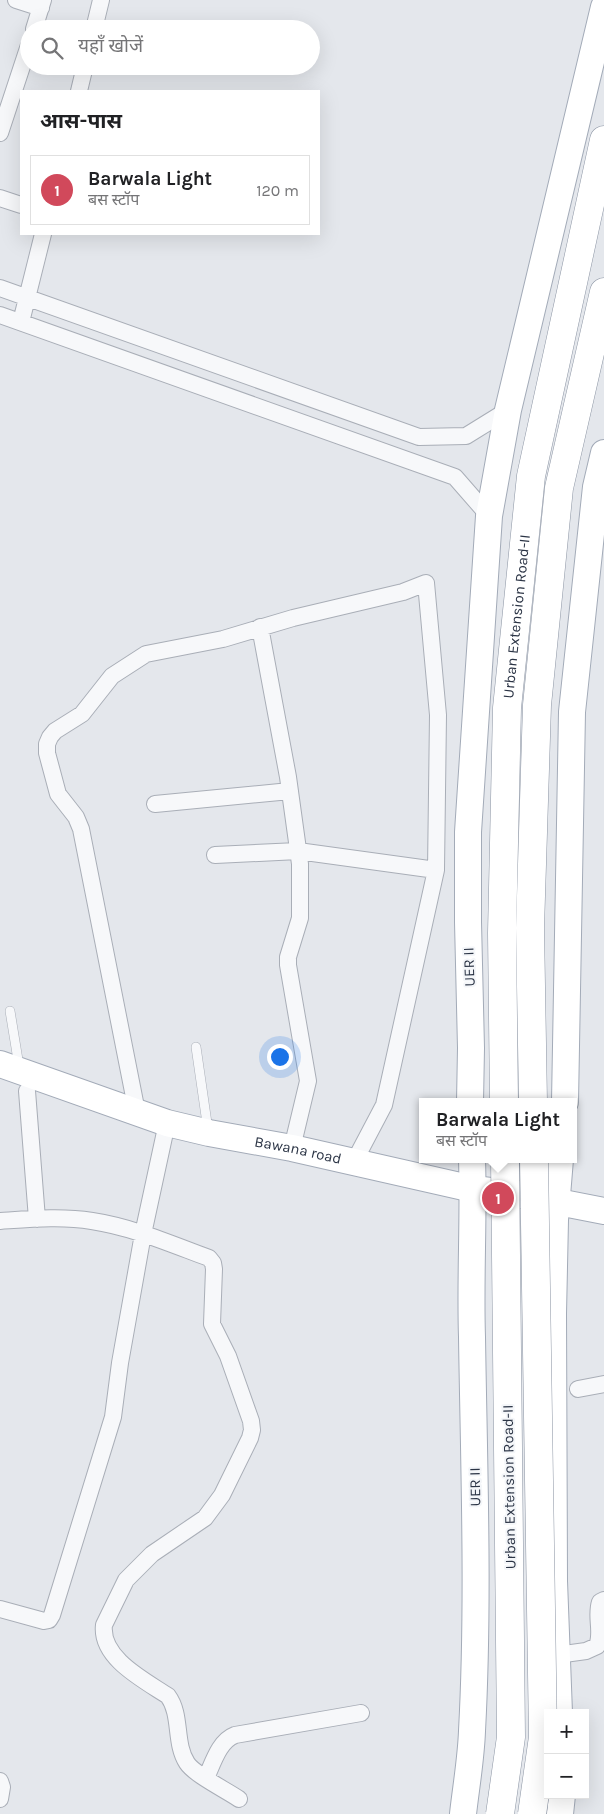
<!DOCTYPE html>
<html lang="hi">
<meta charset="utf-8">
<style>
body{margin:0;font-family:Karla,"Noto Sans Devanagari",sans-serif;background:#f6f6f6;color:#202124}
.controls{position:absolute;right:15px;bottom:15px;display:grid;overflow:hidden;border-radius:0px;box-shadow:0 5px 20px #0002}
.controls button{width:45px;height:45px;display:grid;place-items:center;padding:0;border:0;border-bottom:1px solid #e0e0e0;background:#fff;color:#202124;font:25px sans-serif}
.you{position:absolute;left:279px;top:1056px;width:18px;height:18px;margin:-12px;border:4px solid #fff;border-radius:50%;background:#1a73e8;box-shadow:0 0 0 8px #1a73e833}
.badge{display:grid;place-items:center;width:32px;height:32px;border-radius:50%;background:#d1495b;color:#fff;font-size:16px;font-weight:700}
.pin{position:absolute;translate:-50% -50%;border:2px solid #fff;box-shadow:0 1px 5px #0006}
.popup{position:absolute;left:419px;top:1098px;width:158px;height:65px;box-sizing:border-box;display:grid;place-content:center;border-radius:0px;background:#fff;filter:drop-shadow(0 1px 4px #0005);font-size:16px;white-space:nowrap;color:#757577}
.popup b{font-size:19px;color:#202124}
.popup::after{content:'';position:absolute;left:50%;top:100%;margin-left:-10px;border:10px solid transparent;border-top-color:#fff}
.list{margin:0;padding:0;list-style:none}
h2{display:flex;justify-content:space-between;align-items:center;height:65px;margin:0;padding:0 20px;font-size:21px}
h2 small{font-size:16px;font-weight:400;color:#757577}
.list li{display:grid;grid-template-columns:32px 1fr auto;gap:15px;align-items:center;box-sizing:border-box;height:70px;margin:0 10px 10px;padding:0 10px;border:1px solid #e0e0e0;border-radius:0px}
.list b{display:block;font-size:19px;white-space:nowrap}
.list p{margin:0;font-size:16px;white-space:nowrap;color:#757577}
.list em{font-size:16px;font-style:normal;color:#757577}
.icon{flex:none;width:28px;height:28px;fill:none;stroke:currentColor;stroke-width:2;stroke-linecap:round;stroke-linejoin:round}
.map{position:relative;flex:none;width:604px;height:1814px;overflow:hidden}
.search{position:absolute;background:#fff;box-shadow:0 5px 20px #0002;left:20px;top:20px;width:300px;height:55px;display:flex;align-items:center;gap:12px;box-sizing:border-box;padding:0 18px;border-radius:28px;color:#757577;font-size:19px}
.panel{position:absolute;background:#fff;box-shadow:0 5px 20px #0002;left:20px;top:90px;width:300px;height:145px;border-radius:0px}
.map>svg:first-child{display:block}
</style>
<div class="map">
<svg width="604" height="1814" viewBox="0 0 604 1814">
<rect width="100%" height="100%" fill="#e4e7ec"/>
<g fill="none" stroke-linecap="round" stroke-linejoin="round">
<defs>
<path id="service" d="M10,1011L19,1066
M196,1047L208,1130"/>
<path id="minor" d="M16,0L41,8
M34,29L43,0
M94,29L101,0
M79,91L85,66
M0,133L29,45
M0,198L21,205
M0,288L419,437L466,436L508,410
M0,315L455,477L489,516
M21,322L43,234
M260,627L288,777L300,864V918L288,957V965L308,1081L292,1148
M155,804L290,791
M215,855L298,851L436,870
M27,1091L37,1219
M137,1112L81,829L76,817L58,794L47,753V744L50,737L55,731L82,714L112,676L146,654L223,639L293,618L403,592L426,583L438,715L436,870L384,1105L354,1162
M0,1221C30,1219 62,1216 92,1221C132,1227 171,1244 209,1258L213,1263L214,1269L212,1324L228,1356L251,1421L252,1430L250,1438L222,1495L205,1518L152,1554L126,1580L104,1625C100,1658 144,1680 168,1696C182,1715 174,1743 187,1763C195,1775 226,1790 239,1799
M578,1389L604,1384
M0,1609L44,1621L49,1620L52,1615L113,1417L120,1363L143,1234L167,1123
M557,1655L586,1651L597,1646C603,1632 595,1617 600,1602L604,1600
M206,1778C213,1763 219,1741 235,1735L361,1713
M0,1781L2,1787L0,1799"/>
<g id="primary">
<path id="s1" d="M0,1064L167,1123L209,1133L292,1148L473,1189L517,1194L604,1211"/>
<path d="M470,1102L471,1048L468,922V832L489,516L508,410L604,7"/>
<path d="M565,1102L572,712L596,487L604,453"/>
<path d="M559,1713L554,1581L553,1314L555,1220L560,1159"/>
<path d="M463,1814C466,1787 471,1759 472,1731C479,1600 474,1469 472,1337C470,1278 474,1219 472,1159"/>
<path d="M560,1814L562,1795"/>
</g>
<g id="trunk">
<path id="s2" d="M504,1102L502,933L507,708L531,476L604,140"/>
<path d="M533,1102L530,928L537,705L559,488L604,292"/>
</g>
</defs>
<!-- service casing -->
<use href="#service" stroke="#a9aeb7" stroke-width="10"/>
<!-- minor casing -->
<use href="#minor" stroke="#a9aeb7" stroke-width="18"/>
<!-- primary casing -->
<use href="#primary" stroke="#a3abb8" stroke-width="28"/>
<!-- trunk casing -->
<use href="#trunk" stroke="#8b94a3" stroke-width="29"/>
<!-- service -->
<use href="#service" stroke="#f7f8fa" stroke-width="9"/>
<!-- minor -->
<use href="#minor" stroke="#f7f8fa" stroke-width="16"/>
<!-- primary -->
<use href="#primary" stroke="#fff" stroke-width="26"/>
<!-- trunk -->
<use href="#trunk" stroke="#fff" stroke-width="28"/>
<defs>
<path id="trunk-bridge" d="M500,1814L511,1737L505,1159
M532,1814L543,1737L534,1159"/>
</defs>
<!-- trunk-bridge casing -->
<use href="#trunk-bridge" stroke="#8b94a3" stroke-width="29" stroke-linecap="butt"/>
<!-- trunk-bridge -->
<use href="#trunk-bridge" stroke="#fff" stroke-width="28"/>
</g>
<g text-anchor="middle" stroke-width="4" stroke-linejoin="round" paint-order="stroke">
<!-- street labels -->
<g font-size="15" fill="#2b3445" stroke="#f4f6f9">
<text dy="5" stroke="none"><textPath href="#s2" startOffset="486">Urban Extension Road-II</textPath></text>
<text transform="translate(469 967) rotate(-92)" y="5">UER II</text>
<text dy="5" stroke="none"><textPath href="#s1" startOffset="311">Bawana road</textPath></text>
<text transform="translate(475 1487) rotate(-91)" y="5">UER II</text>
<text transform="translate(509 1487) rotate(-91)" y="5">Urban Extension Road-II</text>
</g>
</g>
</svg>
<div class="controls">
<button>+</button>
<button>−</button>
</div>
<div class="you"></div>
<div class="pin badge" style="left:498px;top:1198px">1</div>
<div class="popup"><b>Barwala Light</b>बस स्टॉप</div>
<div class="search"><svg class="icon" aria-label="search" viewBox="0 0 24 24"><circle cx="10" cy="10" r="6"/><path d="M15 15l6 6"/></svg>यहाँ खोजें</div>
<section class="panel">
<h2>आस-पास<small></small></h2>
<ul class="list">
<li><span class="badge">1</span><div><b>Barwala Light</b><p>बस स्टॉप</p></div><em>120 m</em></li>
</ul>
</section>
</div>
